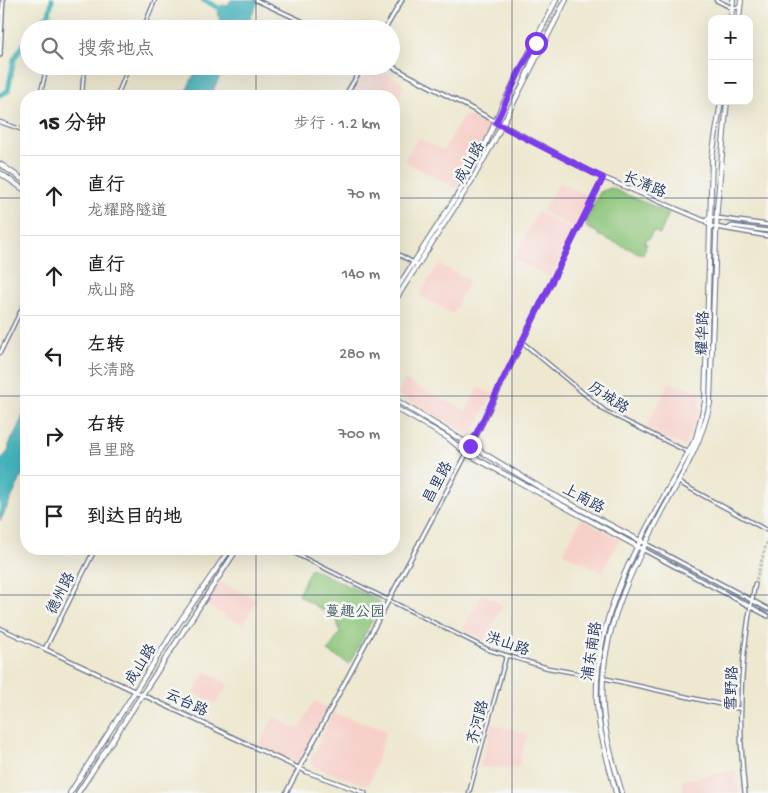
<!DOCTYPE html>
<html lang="zh">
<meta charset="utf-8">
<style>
body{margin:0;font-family:"Gochi Hand","LXGW WenKai TC",sans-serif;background:#f6f6f6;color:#222}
.controls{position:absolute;right:15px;top:15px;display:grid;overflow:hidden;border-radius:10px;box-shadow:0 5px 20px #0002}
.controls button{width:45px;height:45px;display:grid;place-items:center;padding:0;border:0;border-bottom:1px solid #e0e0e0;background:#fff;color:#222;font:25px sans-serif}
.stop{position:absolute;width:15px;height:15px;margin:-11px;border:4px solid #7c3aed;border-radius:50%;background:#fff}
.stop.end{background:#7c3aed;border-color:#fff;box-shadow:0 1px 5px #0008}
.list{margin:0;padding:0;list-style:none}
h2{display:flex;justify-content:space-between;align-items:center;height:65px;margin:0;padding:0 20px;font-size:21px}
h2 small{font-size:16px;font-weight:400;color:#767676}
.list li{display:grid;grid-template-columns:32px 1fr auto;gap:15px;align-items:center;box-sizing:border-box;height:80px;padding:0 20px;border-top:1px solid #e0e0e0}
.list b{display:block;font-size:19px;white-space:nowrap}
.list p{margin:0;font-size:16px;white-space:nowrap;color:#767676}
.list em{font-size:16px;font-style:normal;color:#767676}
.icon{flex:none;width:28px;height:28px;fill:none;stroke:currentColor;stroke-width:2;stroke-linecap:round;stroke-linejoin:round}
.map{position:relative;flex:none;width:768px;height:793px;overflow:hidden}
.search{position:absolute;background:#fff;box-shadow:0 5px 20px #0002;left:20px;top:20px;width:380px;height:55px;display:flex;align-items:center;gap:12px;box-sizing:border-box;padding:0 18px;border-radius:28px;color:#767676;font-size:19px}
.panel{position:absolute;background:#fff;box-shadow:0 5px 20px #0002;left:20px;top:90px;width:380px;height:465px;border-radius:20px}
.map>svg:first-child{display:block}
</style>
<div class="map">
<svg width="768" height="793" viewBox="0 0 768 793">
<rect width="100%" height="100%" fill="#f6f6f2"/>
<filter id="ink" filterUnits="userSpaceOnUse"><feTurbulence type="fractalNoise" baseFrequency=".02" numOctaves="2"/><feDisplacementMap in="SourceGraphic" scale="10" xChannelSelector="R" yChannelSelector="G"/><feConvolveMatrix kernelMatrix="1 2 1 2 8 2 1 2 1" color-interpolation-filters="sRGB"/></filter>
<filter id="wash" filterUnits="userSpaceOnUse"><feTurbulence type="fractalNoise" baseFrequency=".0096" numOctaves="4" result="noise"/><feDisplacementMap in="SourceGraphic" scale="20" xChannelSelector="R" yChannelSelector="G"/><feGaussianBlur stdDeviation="1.12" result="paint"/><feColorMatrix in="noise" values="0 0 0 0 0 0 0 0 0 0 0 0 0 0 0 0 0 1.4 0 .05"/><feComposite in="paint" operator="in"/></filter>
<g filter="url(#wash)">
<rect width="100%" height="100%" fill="#eee8d0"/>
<!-- built -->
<path fill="#f7d0ca" d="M373,67L402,82L404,86L394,107V96H351L367,70Z
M464,115L478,120L487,126L489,131L456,188L404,161L418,138L443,150Z
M559,182L590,197L575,229L543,212Z
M537,212L574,231L550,277L514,259Z
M439,264L469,280L453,314L419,295Z
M404,380L466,411L478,388L493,394L471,436L398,394Z
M669,383L700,391L698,415L684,447L645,429Z
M581,519L620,539L602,572L563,553Z
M220,581L257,600L244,625L204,605Z
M482,594L503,605L485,640L463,629Z
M206,671L228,684L216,704L194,693Z
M314,701L327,708L301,760L295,761L259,745L274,717L299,729Z
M333,713L386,730L369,786L314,767L310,761Z
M492,724L527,734L518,767L479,768Z
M735,770L739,793H684L682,780Z"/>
<!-- green -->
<path fill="#8bc478" stroke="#537a6b" d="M611,188L669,213L660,234L653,231L649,239H646L644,243L647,244L643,255L598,235V233L586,227L588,222L585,221L600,192Z
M311,568L378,600L381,604L349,664L328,651L340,633L337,619L298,595Z"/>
<!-- water -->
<path fill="#44b4bc" stroke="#30728d" d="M231,0H259L245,29H216L220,19L217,14L222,5L227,6Z
M198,66H225L210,96H184Z
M26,410V468L0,521V462L9,450V445Z"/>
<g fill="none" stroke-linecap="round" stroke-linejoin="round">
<!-- river -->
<path stroke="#44b4bc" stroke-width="5" d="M203,0L225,11
M36,29L49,14L52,0
M0,95L8,91L14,59L29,36"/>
</g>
</g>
<g filter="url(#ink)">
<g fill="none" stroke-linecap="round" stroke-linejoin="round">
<!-- secondary-tunnel -->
<path stroke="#c4c3b9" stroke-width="3" stroke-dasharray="3 1.5" stroke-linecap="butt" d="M536,43L558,0
M539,44L562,0
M755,584L768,538"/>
<defs>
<path id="street" d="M143,29L155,0
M40,96L47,66
M82,96L83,79L87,66
M117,96L129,66
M0,122L26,131
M23,180L26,170
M394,252L418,265
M522,342L605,411L690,453
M0,353L26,300
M678,482L768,531
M286,549L489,650L548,668L598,677
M0,628L45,649
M603,678L741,709
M469,793L506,657"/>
<path id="secondary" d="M256,0L319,29
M716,0L732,8L740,7
M385,29L402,0
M0,55L3,0
M391,66L595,174L705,221L710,226L768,236
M525,77L539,44
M345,96L363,66
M705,221L710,217L768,225
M729,228L732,226L768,231
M646,544L768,609
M95,549L45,649L307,772L365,793
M644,550L768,616
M286,793L476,436L603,178
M745,793C737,723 740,653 755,584"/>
<path id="primary" d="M731,19L733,0
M739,19L741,0
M0,164L26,182
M0,173L26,191
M394,293L458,194L483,150L501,108L556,0
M394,302L471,182L494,141L566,0
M394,399L546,491L646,544
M394,407L448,438L466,453L644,550
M70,793L181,620L230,549
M78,793L237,549
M616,793C609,764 599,734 597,704C592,606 652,522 696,438L705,402L712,157L721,101
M622,793C614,765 605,737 603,708C598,634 630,573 663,510C682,475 702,442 710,403L717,208L727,101"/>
</defs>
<!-- street casing -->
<use href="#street" stroke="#657086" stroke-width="5"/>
<!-- secondary casing -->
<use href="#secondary" stroke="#657086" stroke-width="5.5"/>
<!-- primary casing -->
<use href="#primary" stroke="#657086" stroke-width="6"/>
<!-- street -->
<use href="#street" stroke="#fff" stroke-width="2.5"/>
<!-- secondary -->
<use href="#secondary" stroke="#fff" stroke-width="3"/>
<!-- primary -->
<use href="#primary" stroke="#fff" stroke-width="4"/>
</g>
</g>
<g fill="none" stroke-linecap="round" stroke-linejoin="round" filter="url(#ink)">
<!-- route -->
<path stroke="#7c3aed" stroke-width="6" d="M470,446L603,178L496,123L521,68L536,43"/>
</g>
<!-- grid -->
<path fill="none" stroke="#1b2f5e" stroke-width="1" stroke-opacity="0.55" d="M256,0V29M512,0V793M256,66V96M0,198H26M394,198H768M0,396H26M394,396H768M256,549V793M0,595H768"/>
<g text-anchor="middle" stroke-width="5" stroke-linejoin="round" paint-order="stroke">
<!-- street labels -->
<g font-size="15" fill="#1b2f5e" stroke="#f6f6f2">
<text transform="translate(469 162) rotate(-60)" y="5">成山路</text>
<text transform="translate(645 184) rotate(23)" y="5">长清路</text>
<text transform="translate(702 333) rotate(-88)" y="5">耀华路</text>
<text transform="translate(609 397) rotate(34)" y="5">历城路</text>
<text transform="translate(437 482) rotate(-62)" y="5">昌里路</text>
<text transform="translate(584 498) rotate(28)" y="5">上南路</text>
<text transform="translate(60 593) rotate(-63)" y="5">德州路</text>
<text transform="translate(508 643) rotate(19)" y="5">洪山路</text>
<text transform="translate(591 651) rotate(-81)" y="5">浦东南路</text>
<text transform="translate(140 664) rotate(-58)" y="5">成山路</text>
<text transform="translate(731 688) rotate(-88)" y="5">雪野路</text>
<text transform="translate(187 702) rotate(25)" y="5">云台路</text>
<text transform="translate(477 722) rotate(-75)" y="5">齐河路</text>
</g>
<!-- park labels -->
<g font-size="15" fill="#3d5c66" stroke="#f6f6f2">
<text x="355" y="616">蔓趣公园</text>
</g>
</g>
</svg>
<div class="controls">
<button>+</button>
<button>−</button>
</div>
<div class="stop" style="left:536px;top:43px"></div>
<div class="stop end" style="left:470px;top:446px"></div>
<div class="search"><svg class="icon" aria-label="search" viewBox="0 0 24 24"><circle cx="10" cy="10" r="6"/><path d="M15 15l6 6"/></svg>搜索地点</div>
<section class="panel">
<h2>15 分钟<small>步行 · 1.2 km</small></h2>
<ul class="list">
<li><svg class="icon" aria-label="ahead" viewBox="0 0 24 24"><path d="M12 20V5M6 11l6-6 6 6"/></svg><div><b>直行</b><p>龙耀路隧道</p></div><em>70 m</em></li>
<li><svg class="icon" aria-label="ahead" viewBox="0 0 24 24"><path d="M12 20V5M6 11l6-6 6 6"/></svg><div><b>直行</b><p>成山路</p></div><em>140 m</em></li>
<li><svg class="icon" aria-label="left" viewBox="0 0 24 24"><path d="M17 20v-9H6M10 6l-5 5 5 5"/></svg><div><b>左转</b><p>长清路</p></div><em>280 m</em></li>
<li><svg class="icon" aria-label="right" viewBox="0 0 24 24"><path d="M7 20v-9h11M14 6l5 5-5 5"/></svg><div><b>右转</b><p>昌里路</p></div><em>700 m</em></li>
<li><svg class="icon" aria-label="arrive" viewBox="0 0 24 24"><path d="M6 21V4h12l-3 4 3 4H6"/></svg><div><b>到达目的地</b></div></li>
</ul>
</section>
</div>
